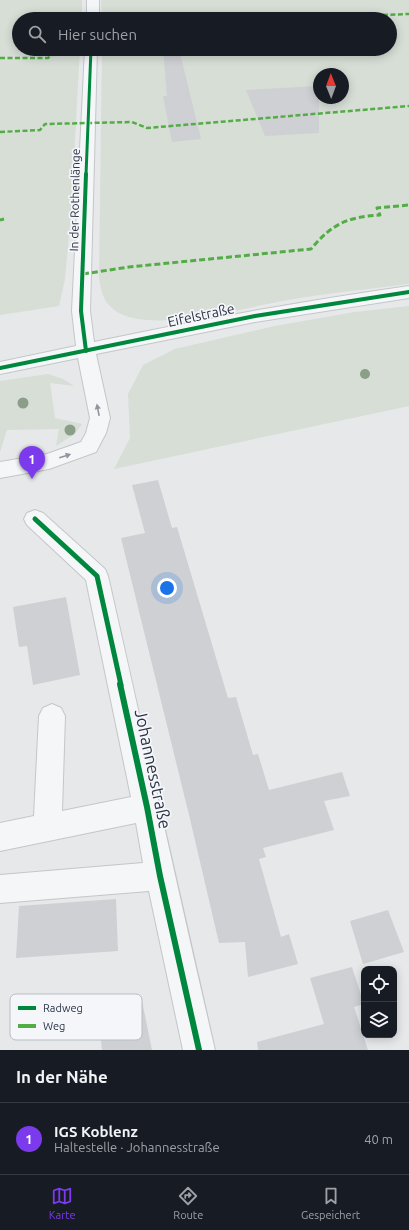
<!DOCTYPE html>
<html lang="de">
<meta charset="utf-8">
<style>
body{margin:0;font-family:Ubuntu,sans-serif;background:#20242c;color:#f1f3f6}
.controls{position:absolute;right:12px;bottom:12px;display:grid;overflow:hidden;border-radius:8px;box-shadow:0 2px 10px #0003}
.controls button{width:36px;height:36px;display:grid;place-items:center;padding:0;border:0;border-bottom:1px solid #363941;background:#171b24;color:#f1f3f6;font:20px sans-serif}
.compass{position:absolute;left:313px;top:68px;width:36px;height:36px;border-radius:50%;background:#171b24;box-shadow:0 2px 10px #0003;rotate:359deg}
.you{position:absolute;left:167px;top:588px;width:14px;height:14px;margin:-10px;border:3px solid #fff;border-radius:50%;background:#1a73e8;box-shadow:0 0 0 6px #1a73e833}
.badge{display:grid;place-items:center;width:26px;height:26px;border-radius:50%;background:#7c3aed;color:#fff;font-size:13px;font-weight:700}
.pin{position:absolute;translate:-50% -33px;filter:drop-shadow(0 1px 2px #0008)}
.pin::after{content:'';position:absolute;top:21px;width:14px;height:12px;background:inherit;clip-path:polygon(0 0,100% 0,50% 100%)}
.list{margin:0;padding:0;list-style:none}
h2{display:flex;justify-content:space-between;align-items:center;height:52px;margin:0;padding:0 16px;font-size:17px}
h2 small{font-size:13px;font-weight:400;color:#9ea1a6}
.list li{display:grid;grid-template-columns:26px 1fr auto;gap:12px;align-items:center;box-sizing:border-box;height:72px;padding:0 16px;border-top:1px solid #363941}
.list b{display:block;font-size:15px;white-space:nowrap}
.list p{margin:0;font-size:13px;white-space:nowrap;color:#9ea1a6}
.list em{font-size:13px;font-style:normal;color:#9ea1a6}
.icon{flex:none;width:22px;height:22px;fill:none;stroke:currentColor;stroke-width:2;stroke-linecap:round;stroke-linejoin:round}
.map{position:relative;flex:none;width:409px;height:1050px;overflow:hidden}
.search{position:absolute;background:#171b24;box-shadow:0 2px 10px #0003;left:12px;right:12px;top:12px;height:44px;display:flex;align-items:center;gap:10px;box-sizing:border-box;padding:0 14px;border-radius:22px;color:#9ea1a6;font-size:15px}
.sheet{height:124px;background:#171b24}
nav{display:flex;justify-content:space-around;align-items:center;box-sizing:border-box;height:56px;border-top:1px solid #363941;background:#171b24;font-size:11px;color:#9ea1a6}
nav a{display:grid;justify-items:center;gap:2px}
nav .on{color:#7c3aed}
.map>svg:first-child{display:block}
</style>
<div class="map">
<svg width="409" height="1050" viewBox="0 0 409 1050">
<rect width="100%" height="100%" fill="#e6e8ea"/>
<!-- green -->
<path fill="#d6ded6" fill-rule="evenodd" d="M0,0H82V19H19V49H80L71,213L65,279L59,306L0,315Z
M101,0H409V284C369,289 328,293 288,300C247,307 159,332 121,314C105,306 101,294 99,277L102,49H390V19H102ZM319,74H343V98H319Z
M409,306V406L114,469L130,438L128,394L143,365L175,349L275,326L355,312Z
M48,374L63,379L74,386L50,383L55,418L82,424L75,434L56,446L59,429L7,430L0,452V381Z"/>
<!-- building -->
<path fill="#ced0d3" d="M163,49H179L201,139L172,142L163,96H167Z
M319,86V133L265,136L246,90Z
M158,480L172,528L177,527L228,698L236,697L253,755L258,754L269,790L342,772L350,796L324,801L334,830L263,848L266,857L259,859L281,937L289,934L298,964L248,977L245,942L219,943L190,819L121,538L145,533L132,485Z
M66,597L80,675L33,685L27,646L19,647L13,607Z
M116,899L118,951L16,958L19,906Z
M388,910L404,952L363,964L350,921Z
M352,967L364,1004L354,1007L368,1050H258L257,1042L324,1024L310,978Z
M141,996L152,1050H102L97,1001Z"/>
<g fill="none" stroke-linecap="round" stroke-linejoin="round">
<defs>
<path id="minor" d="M87,0H99V19H87Z
M85,49H97L90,311L94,342C199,320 303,301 409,286V298L255,322L96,354L110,418L106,433L96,452L49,469L0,478V462L47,454L81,442L86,433L90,418L78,358L0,374V362L76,346L72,311Z
M35,510L43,513L105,569L108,576C144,734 178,892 215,1050H183L149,891L0,903V875L143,863L136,823L0,851V823L34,816L39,716L43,708L52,704L61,708L65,716L62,811L131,797L86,580L27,525L24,519L27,513Z"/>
</defs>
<!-- minor casing -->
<use href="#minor" stroke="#c4c6c8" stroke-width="2"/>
<!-- minor -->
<use href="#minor" fill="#f5f6f7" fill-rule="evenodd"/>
<!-- quiet-far1 -->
<path stroke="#54ac47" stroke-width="2.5" stroke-dasharray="5 2.5" stroke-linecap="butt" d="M263,19L409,14
M0,58H48L53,54L91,53
M0,132L40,130L45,124L132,122L147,128L409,106"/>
<!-- quiet -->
<path stroke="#54ac47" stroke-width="3" stroke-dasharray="6 3" stroke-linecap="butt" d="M0,220L4,219
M83,274L129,267L311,249C332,224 347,217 380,215L377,208L409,205"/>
<defs>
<path id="cycleway-far3" d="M86,175L91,49"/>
<path id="cycleway-far2" d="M86,351L81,311L86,174
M0,368L255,316L409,292"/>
<path id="cycleway-far1" d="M35,519L97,576L121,685"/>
<path id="cycleway" d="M120,684L147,807L160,876L199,1050"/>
</defs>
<!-- cycleway-far3 casing -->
<use href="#cycleway-far3" stroke="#f4f6f9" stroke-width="4.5"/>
<!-- cycleway-far2 casing -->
<use href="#cycleway-far2" stroke="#f4f6f9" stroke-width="6"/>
<!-- cycleway-far1 casing -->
<use href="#cycleway-far1" stroke="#f4f6f9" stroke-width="8"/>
<!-- cycleway casing -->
<use href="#cycleway" stroke="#f4f6f9" stroke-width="9"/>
<!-- cycleway-far3 -->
<use href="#cycleway-far3" stroke="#00873e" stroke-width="3"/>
<!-- cycleway-far2 -->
<use href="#cycleway-far2" stroke="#00873e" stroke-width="4"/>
<!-- cycleway-far1 -->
<use href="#cycleway-far1" stroke="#00873e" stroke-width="5"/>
<!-- cycleway -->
<use href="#cycleway" stroke="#00873e" stroke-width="6"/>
</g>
<!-- trees -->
<g fill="#8a9e88">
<circle cx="365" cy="374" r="5"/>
<circle cx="23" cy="403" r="5.5"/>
<circle cx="70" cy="430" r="5.5"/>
</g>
<!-- one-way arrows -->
<defs><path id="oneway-solid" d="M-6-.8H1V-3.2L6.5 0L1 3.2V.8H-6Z"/></defs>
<g fill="#90959e">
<use href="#oneway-solid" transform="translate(98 410) rotate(-101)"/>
<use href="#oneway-solid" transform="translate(65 456) rotate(-17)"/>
</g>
<g text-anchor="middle" stroke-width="3.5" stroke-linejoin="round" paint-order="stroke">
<!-- far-street labels -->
<g font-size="12" fill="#2b3445" stroke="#f4f6f9">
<text transform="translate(75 200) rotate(-89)" y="4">In der Rothenlänge</text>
</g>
<!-- street labels -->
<g font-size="14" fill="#2b3445" stroke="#f4f6f9">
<text transform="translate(201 315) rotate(-12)" y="5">Eifelstraße</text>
</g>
<!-- near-street labels -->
<g font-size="17" fill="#2b3445" stroke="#f4f6f9">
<text transform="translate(153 769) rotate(78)" y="6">Johannesstraße</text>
</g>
</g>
<!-- legend -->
<rect x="10" y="994" width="132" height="46" rx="6" fill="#f4f6f9" stroke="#b8bcc3" stroke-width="1"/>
<rect x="18" y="1006" width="18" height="4" fill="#00873e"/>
<rect x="18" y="1024" width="18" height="4" fill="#54ac47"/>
<g font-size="11" fill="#2b3445">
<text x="43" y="1012">Radweg</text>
<text x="43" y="1030">Weg</text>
</g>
</svg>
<div class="controls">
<button><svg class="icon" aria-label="locate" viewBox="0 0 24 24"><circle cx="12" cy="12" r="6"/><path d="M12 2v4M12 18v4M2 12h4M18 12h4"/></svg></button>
<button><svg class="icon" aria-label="layers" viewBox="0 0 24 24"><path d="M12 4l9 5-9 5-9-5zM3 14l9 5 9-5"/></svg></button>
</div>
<svg class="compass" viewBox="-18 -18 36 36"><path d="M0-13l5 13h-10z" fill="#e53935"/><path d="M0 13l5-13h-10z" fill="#9ea1a6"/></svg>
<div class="you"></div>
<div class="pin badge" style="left:32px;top:479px">1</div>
<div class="search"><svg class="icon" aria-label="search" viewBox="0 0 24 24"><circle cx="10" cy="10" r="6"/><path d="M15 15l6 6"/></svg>Hier suchen</div>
</div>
<section class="sheet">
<h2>In der Nähe<small></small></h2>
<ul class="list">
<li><span class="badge">1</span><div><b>IGS Koblenz</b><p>Haltestelle · Johannesstraße</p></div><em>40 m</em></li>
</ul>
</section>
<nav>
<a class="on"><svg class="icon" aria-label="map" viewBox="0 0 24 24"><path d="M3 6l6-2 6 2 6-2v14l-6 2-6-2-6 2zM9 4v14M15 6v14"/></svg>Karte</a>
<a><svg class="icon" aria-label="directions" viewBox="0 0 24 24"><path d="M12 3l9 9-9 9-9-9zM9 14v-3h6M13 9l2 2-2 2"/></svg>Route</a>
<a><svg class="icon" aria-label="saved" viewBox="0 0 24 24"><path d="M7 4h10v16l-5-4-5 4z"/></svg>Gespeichert</a>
</nav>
